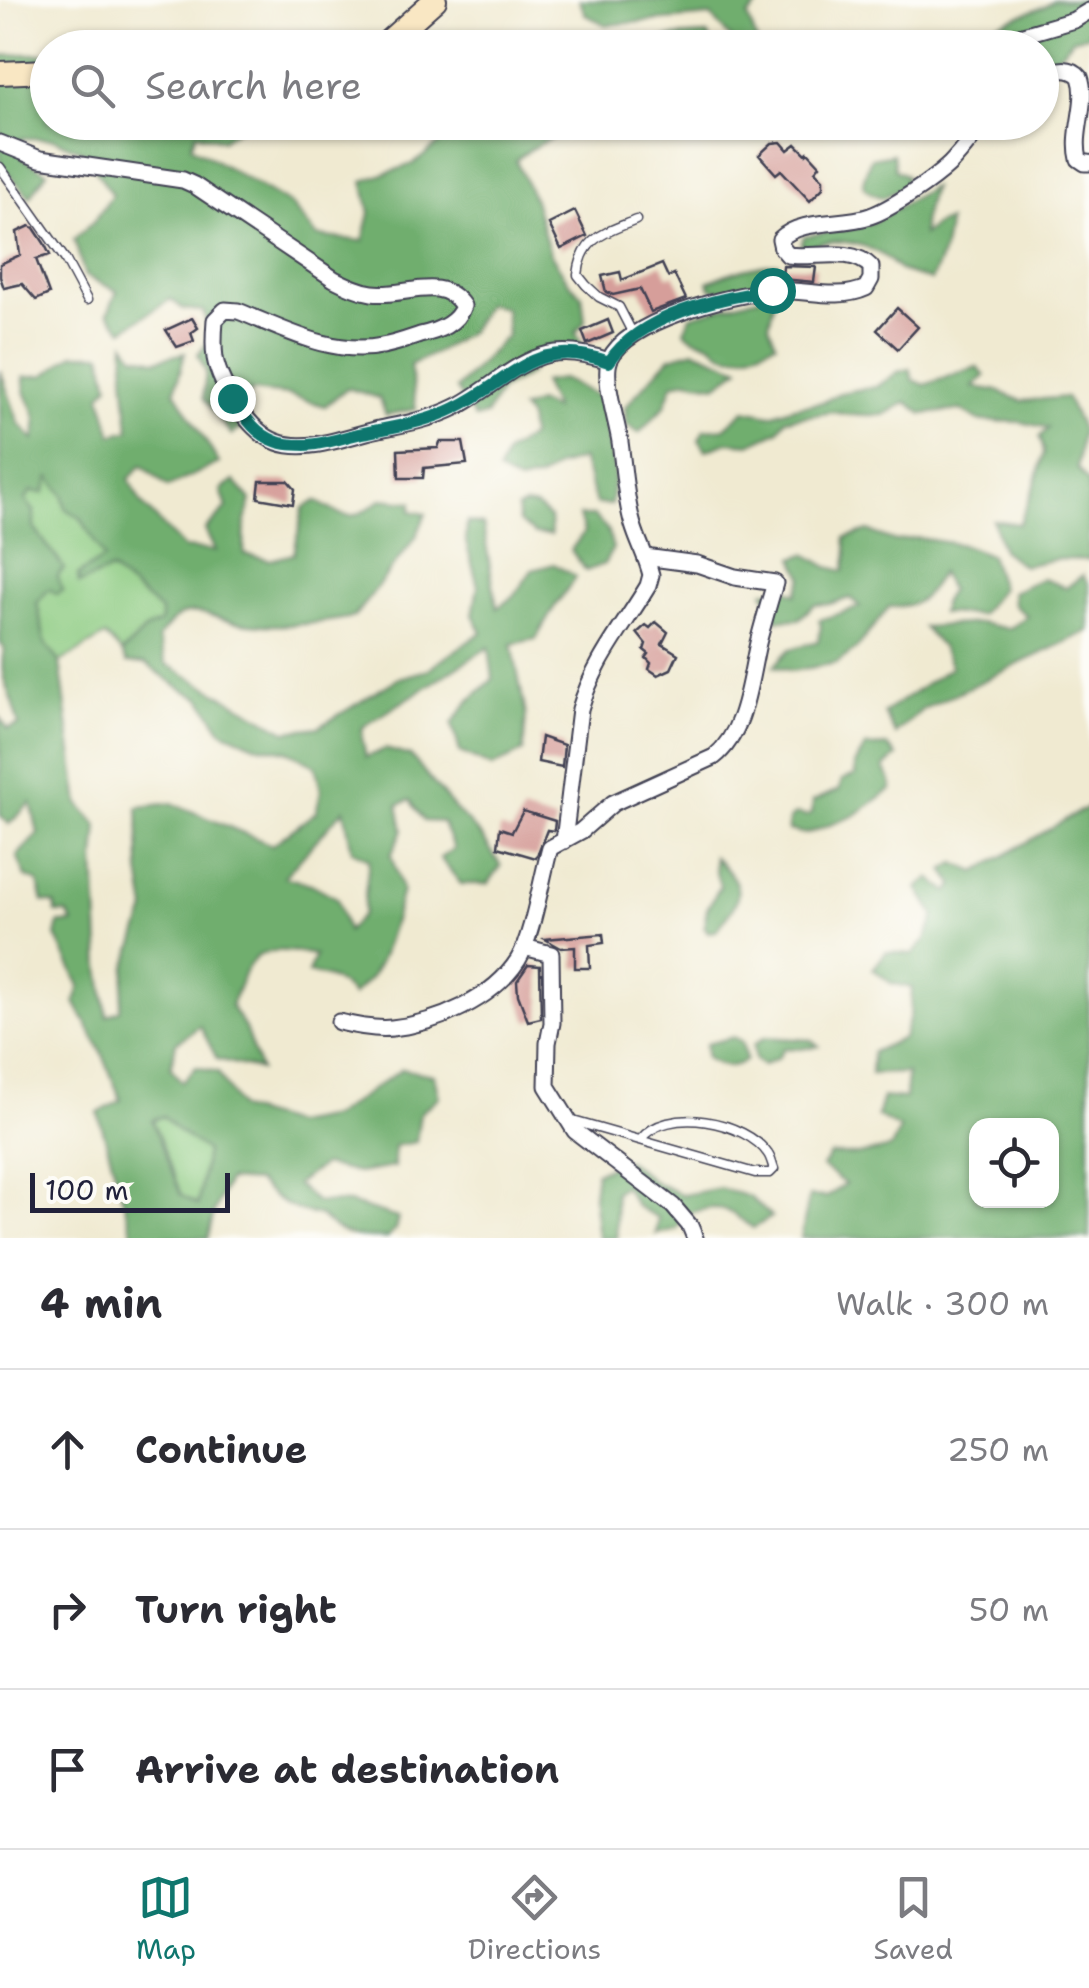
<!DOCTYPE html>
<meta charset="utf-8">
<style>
body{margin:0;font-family:"Shantell Sans",sans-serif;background:#f2f2f3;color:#2b2b33}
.controls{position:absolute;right:30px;bottom:30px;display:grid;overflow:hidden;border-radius:20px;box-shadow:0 2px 8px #0004}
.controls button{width:90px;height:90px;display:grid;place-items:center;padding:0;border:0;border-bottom:2px solid #e1e1e2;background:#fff;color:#2b2b33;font:50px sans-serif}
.scale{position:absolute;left:30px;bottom:25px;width:200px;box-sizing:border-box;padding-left:10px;border:5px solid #22223b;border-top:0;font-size:28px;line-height:35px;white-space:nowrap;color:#22223b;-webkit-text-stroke:8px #fdfcf7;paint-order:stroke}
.stop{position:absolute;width:30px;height:30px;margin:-22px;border:8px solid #0f766e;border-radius:50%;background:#fff}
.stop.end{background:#0f766e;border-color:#fff;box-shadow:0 2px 10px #0008}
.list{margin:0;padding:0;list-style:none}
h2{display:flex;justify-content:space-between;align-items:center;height:130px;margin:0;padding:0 40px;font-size:42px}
h2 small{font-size:32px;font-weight:400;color:#7c7c81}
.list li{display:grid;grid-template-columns:65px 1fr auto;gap:30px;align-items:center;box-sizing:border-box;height:160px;padding:0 40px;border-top:2px solid #e1e1e2}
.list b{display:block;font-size:38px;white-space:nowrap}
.list em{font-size:32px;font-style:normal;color:#7c7c81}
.icon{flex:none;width:55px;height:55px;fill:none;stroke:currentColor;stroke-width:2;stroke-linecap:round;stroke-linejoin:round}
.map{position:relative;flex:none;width:1089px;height:1238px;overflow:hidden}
.search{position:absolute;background:#fff;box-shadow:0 2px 8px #0004;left:30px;right:30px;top:30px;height:110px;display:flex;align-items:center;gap:25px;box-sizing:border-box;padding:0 35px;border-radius:55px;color:#7c7c81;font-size:38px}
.sheet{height:610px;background:#fff}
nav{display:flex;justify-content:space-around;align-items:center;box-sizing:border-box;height:140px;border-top:2px solid #e1e1e2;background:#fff;font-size:28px;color:#7c7c81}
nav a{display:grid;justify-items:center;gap:5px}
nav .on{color:#0f766e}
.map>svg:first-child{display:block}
</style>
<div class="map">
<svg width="1089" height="1238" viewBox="0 0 1089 1238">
<rect width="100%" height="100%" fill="#fdfcf7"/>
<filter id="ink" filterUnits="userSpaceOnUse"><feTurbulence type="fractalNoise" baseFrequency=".01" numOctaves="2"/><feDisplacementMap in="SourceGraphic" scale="20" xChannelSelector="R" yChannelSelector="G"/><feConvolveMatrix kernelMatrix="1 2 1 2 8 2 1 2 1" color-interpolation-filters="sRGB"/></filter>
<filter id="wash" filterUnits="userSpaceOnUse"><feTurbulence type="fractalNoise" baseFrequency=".0048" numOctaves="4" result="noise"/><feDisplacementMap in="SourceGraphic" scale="40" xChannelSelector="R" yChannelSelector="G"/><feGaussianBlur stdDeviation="2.25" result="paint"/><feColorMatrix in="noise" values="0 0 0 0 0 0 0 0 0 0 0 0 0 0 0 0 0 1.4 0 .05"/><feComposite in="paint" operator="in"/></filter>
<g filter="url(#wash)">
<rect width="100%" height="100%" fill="#f0ead1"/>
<!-- green -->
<path fill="#8bca80" stroke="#56765e" stroke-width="2.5" d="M50,476L63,495L66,509L81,518L105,558L78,575L80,583L111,570L161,611V622L145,630L122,653L105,636L60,662L45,643L37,603L64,568L34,528V511L25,500L31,491L44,493Z
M163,1116L177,1130L206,1151L198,1205L181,1196L152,1119Z"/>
<!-- forest -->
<path fill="#70ae6e" stroke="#496854" stroke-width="2.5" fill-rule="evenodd" d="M579,0H763L748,17L759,47H738L711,16L606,25L586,15Z
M1054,0H1089V34L1073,39L1056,58L1042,65V48H960L965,36L1042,7Z
M707,35L714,47H581L588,39L635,46L673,37Z
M23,54H47L48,122L240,123L244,125L222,140L196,133L191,146L291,205L317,236L363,241L370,213L363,181L413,164L466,123H602C593,131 582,129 570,132C549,137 532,147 516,160L534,200L550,253L568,281L582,295L585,321L576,332L582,346L551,345L528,375L501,390L486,415L475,418L456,389L507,335L505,308L487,304L469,332L437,352L410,365L416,409L386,415L379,398L347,388L325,406L289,395L251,391L236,413L244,425L232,435L203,398L206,372L198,355L211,338L203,311L183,309L171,299L123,330L108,313L117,291L85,276L74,239L93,222L112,195L84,152L53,139L22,138V158L47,172L30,197L0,164V56Z
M893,154L895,170L906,175V185L883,198C855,189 863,182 871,158Z
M932,187L923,221V235L935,225L948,220C947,243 941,260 931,280C921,277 908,275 900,270C893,266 889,259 882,255C862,242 827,235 807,250L801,245L804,236L858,227L875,221Z
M778,263L777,280L719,291L711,288L708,282C731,271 752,265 778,263Z
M765,295L774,302L769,325L776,343C760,350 734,362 719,351C716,350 715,347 713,345C701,337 696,344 684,330L691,316Z
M125,343L134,355L156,360L185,353L175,391L219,463L168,487L142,465L129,479L142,504L184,548L215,551L205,530L227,508L221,490L234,481L251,500L245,525L244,554L270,560L294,554L303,508L316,501C348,520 351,522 382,499L412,502L411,511L426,514L416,537L354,617C315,624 274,629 234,622C219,620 203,610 187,613C175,615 166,629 158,638L166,664L286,731L319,727L399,678L427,670L482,632L473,615L478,586L466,542L467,522L483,525L497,608L514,596L532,570L554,564L576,577L555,606L536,639L512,644L526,715L523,752L492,767L460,752L452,724L468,702L493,679L489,647L363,727L362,738L366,757L386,749L411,756L455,809L482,837L501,866L488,884H461L440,858L454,849L442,822L424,821L410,800L398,805L403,830L391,855L402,890L395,918L382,957L371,977L352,996C340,979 328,977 308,973L315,955C256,944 251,952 231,1006L245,1028L260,1070L217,1059L200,1026L176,1043L171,1068L182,1082L196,1067L218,1072L240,1109L293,1124L332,1117L402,1069L434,1075L439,1097L420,1113L416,1142L394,1146V1167L358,1173L323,1165L296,1184L316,1202L349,1203L398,1218L395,1230L388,1238C356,1238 342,1238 320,1216C293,1211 277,1202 257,1182L228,1180L214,1212L208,1238H134L98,1113L121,1100L103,1055L75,1002L80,986L56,936L59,923H73L67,913H56L55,904L43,902L38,882L26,877L17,856L38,834L31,803L9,824L0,815V717L8,729L19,725C16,716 14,707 11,699C3,679 0,670 4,648L0,643V370L19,423L34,440C43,405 22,405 24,377L45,375L74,354H102L109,385L101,395L112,435L129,430L124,375ZM50,477L63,495L66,509L81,518L104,558L78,575L79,584L111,570L161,611V622L145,630L122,653L127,663L146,664L183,690L201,698L222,731L255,745L287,751L315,765L321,791L316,812L272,845L172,803L138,807L140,872L146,910L126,967L120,1010L107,1016L100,968L95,859L98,826L79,804L60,662L45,643L37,603L49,589L57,594L63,590L57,577L64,568L34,528V511L25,500L31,491L44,493ZM344,809L352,851L369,859L363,914L347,931L337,898L311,884L284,877ZM163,1116L177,1130L206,1151L198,1205L181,1195L152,1120Z
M695,350L740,368L716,385L686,380L673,384L665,406L639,433L626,424L625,407L670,357Z
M977,367L985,376L973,387L995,390L1022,401L1066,397L1082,430L1077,468L1089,483V560L1057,559L1023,566L1002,550L993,520L1019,524L1035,485L1044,452L1040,437L1048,428L1021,422L979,421L961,410L923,414L907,402L884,415H849L834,412L786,419L778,431L750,444L728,442L706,450L699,440L704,430L724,428L745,410L771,415L794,407L823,402L840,393L878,386L898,372L910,369L913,380L925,385Z
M562,379L600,397L615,473L611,505L596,504L582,459L558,466L540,478L519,483L498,472L506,453L530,437L528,417L521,409L538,403L554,409L542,382Z
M525,505L537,507L550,518L551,535L535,534L519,522L517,509Z
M579,516H594L607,529L613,548L604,564L586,571L571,550L584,532Z
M868,531L895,541L919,538L964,545L990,555L1001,588L980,615L941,613L943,601L950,590L940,573C926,598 920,607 889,607L856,649L837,663L792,671L774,666L790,649L818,641L821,626L819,620L860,607L851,598L829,604L814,605L799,619L777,620L764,591L786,589L796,594L803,577L794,558L806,554L828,567L844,571L847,553L845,538Z
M1083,575L1089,586V631L923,709L895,734L884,713L951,667L942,648L923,627L980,623L1009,629L1027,616L1013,605L1012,592L1043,578L1066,588Z
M887,746L897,756L884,768L890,779L892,789L854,816L806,834L788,830L789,820L795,814L807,816L812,813L813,801L839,790L842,780L855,775V764L865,747Z
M1089,806V1238H801L809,1196L827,1197L845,1184L822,1167L830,1155H859L891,1148L900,1129L877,1116L883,1097L905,1099L907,1073L871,1074L872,1052L903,1038L910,1016L912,988L891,983L873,969L886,952L913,954L926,939L935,916L918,888L930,878L948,892L954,885L944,870L955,863L976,872ZM976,1126H1052V1200H976Z
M714,857C748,887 742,899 716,931L708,932L704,926L707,909L720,886L715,870Z
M734,1037L742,1042L746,1060C731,1070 721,1067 706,1058V1044Z
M765,1037L811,1040L819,1046L800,1049L784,1048L778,1058L763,1065L755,1060L753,1045Z
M627,1160L656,1183L683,1195L720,1188L750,1197L772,1217L753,1228C722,1206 721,1203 684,1215L677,1229L656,1234L658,1218L636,1206L624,1186L615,1192L617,1238H598L593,1194L596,1172Z"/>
<g id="blocks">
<!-- building -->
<path fill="#d69e9a" d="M781,142L788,150L796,144L806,154L808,152L820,165L815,171L823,179V188L810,201L781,170L776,174L759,155L772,143Z
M575,211L587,236L561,249L549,224Z
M30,226L34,228L44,243L50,255L36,259L49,294L36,300L22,284L4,288L0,277V264L20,255L17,232Z
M662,264L668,277L674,274L686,299L651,312L640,289L613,295L606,292L602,276L620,272L622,280Z
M783,266L816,267L814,282L782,279Z
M897,308L918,327L898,349L877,330Z
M192,318L198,328L191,333L194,341L177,347L166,330Z
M608,320L613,333L587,344L582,331Z
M440,442H463L467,464L424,468L423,478H399L398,450L438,448Z
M260,481H288L295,489L293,504L258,498Z
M656,622L668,632L662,644L678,654L671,669L658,675L649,669L651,663L646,658L649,654L644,650L646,644L637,633L646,625L650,628Z
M541,737L564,745L562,767L538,762Z
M523,811L555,821L554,831L547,830L536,858L498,847L500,828L512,832Z
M603,934L604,943L589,945L590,968H575V947L561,948L545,939Z
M528,965L540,966L541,1018L528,1021L518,995L517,981Z"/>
</g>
</g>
<g filter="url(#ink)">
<use href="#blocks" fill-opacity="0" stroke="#414052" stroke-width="2.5"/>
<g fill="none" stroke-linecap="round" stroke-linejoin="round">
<defs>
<path id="service" d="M0,167L65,259L87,300
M634,336L619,307L599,297L586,285L578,275C582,237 605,233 636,220
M573,1121L755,1173H770L774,1169C772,1164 771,1158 768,1154C746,1121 666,1105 640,1140"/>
<path id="minor" d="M999,42L1074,20L1089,11
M1042,76C1054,70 1070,65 1080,77C1089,102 1072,132 1079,159L1085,163H1089
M0,143L40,159L183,180L194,185L334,279C346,285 358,291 372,293C404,298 441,273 463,306C457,324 438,331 420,335C408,339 395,344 382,346C332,356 284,329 238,311L225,310L215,320C214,333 213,345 215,358C220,385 250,433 277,442C307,453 345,437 375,430C403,424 430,420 456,407C487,392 514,362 549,354C568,350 591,355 609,361
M564,841L580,709C593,663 624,626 648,586L651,575C647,558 638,542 633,525C625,498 624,470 620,442C617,421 602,377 610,359C627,321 729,295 768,291C800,287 836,302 866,288L871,279V267C851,246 814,259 788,255L782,248L780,239C802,218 842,226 870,216C891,209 933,180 949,165C962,152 973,136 985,122
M524,947L551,954L552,1023L548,1043L547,1086L575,1131L673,1206L690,1226L695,1238
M339,1022C356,1026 375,1030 392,1028C438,1023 493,999 518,960C532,938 542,876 550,848L581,831L613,803L714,757C746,731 749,682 758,643C763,623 769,603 775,583L735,577L697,564L645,557"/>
<path id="secondary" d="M381,48L435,0
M0,73L48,71"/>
</defs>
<!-- service casing -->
<use href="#service" stroke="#414052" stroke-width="11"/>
<!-- minor casing -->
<use href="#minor" stroke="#414052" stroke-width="19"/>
<!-- secondary casing -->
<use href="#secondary" stroke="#414052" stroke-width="26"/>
<!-- service -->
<use href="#service" stroke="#fff" stroke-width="8"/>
<!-- minor -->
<use href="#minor" stroke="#fff" stroke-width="15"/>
<!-- secondary -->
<use href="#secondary" stroke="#f9e7c3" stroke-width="22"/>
</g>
</g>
<g fill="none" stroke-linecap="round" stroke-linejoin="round" filter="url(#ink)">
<!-- route -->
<path stroke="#0f766e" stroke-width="12" d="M232,398C244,415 254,433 275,441C283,445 296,445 305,445C322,445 341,438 358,434C391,427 425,423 455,408C515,379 535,335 609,362C641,314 719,298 772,290"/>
</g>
</svg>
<div class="controls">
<button><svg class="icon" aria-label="locate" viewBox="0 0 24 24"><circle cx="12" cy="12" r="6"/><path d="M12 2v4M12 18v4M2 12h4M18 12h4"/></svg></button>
</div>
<div class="scale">100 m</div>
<div class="stop" style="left:772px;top:290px"></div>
<div class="stop end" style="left:232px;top:398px"></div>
<div class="search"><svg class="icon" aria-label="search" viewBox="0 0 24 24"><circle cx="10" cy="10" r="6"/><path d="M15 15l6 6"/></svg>Search here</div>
</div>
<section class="sheet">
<h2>4 min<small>Walk · 300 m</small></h2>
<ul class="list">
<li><svg class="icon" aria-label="ahead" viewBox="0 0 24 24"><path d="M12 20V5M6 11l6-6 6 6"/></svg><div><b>Continue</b></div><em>250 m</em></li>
<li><svg class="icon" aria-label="right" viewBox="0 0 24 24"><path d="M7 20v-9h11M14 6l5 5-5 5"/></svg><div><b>Turn right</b></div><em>50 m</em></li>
<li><svg class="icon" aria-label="arrive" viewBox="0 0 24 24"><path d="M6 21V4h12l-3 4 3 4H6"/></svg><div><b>Arrive at destination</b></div></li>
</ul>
</section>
<nav>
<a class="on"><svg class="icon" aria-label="map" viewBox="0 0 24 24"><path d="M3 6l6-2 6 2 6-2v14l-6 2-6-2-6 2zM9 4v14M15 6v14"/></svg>Map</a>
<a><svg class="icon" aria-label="directions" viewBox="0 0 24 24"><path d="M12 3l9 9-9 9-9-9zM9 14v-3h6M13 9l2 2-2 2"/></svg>Directions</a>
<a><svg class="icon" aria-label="saved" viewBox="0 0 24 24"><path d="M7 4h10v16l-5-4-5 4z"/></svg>Saved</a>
</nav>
